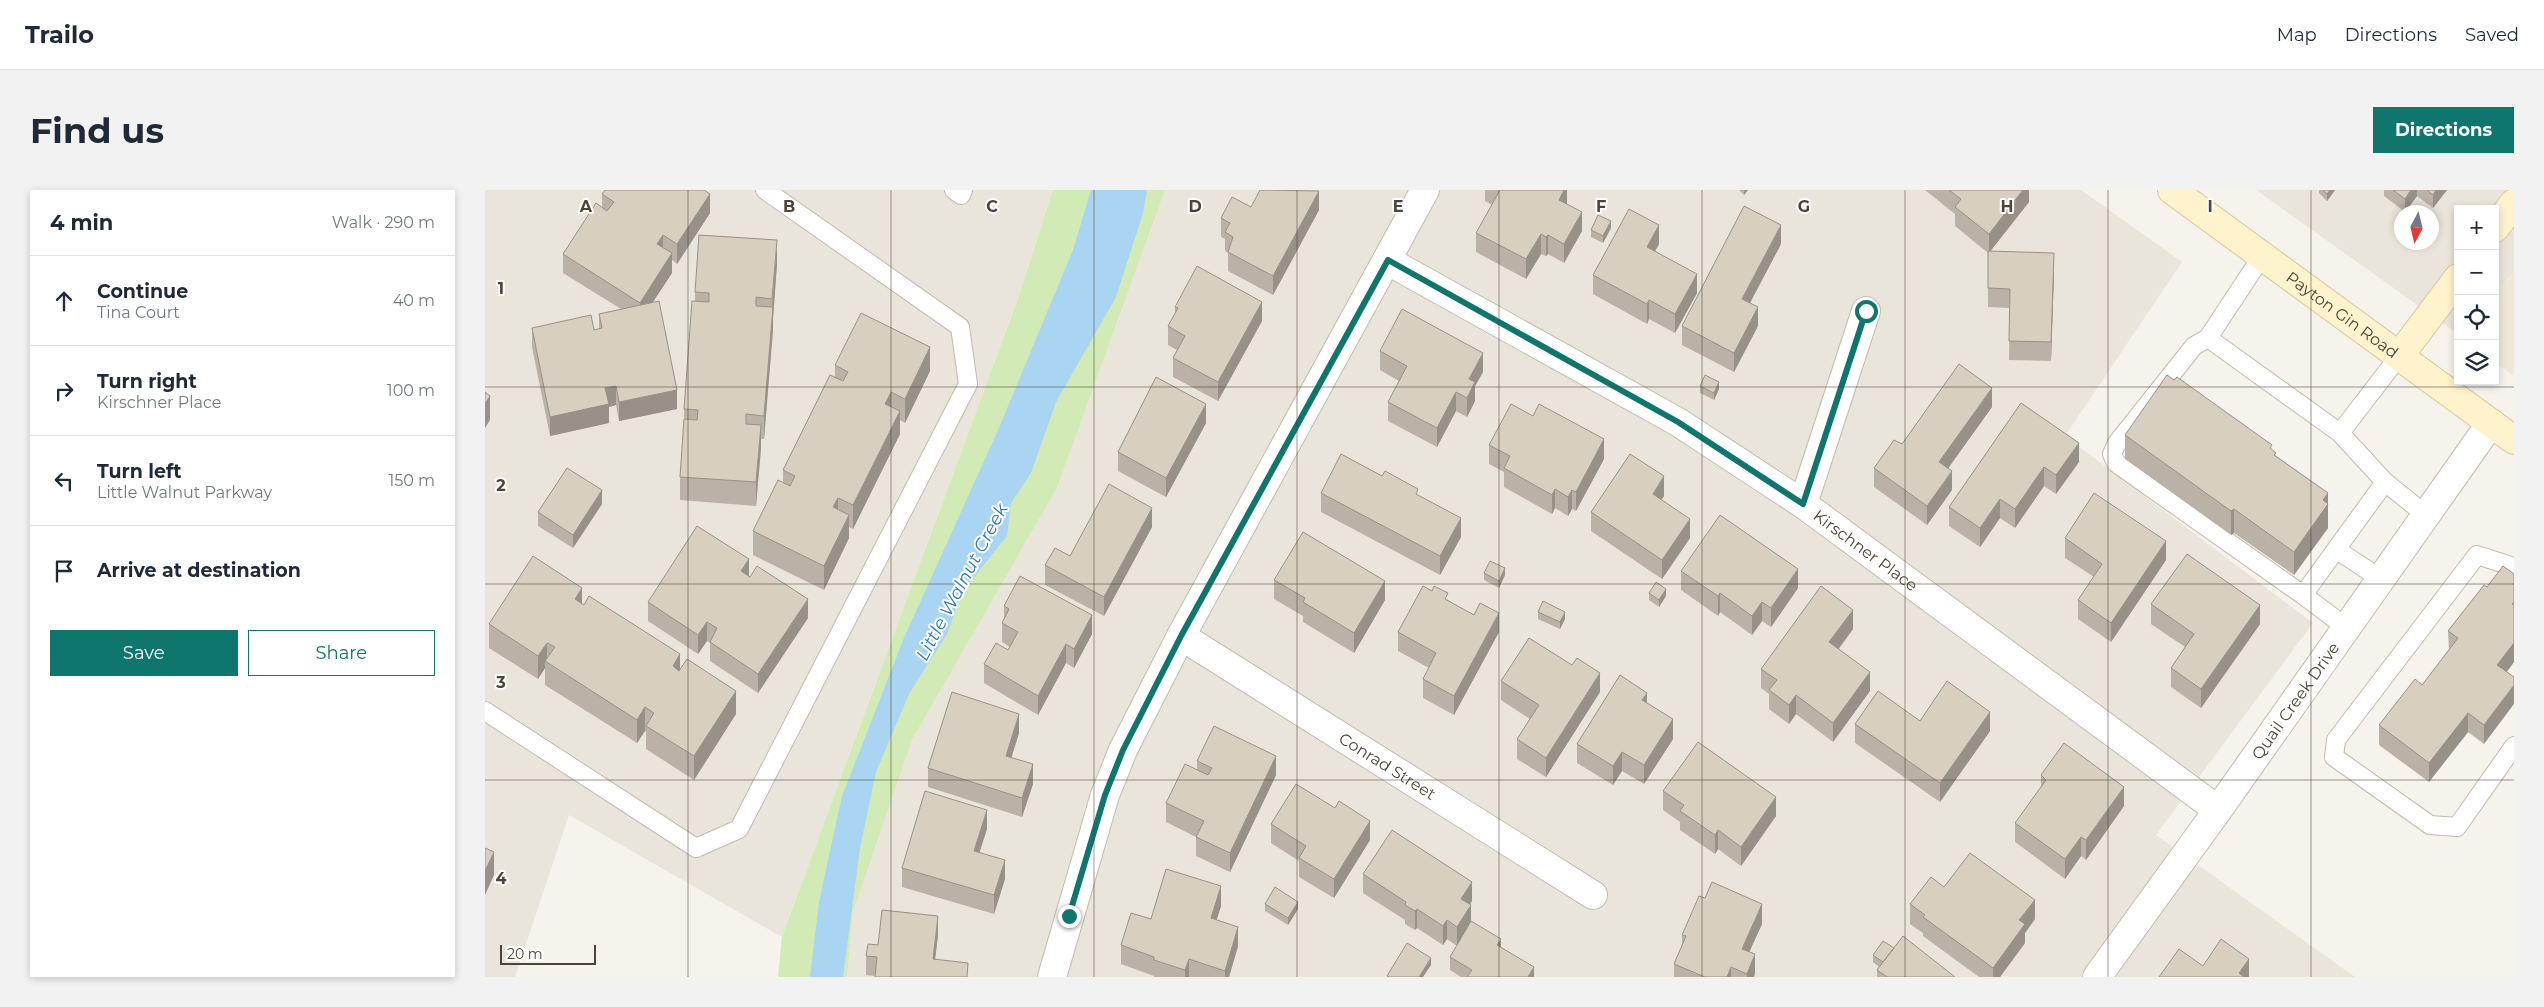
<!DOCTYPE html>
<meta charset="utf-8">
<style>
body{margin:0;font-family:Montserrat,sans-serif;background:#f2f2f3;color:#1f2937}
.controls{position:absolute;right:15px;top:15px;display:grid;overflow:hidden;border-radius:0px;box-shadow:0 2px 8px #0003}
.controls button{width:45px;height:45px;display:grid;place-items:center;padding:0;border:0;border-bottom:1px solid #e0e1e3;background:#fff;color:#1f2937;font:25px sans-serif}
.compass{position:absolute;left:1909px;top:15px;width:45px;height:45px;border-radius:50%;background:#fff;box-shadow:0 2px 8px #0003;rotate:187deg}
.scale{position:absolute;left:15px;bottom:12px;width:96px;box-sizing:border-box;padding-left:5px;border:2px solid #4b4439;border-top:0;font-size:14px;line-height:18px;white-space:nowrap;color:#4b4439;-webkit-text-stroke:4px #fff;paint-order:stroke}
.stop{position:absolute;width:15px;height:15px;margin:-11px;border:4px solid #0f766e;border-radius:50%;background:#fff}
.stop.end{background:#0f766e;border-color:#fff;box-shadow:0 1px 5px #0008}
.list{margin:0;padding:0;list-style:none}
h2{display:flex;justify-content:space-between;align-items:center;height:65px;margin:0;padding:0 20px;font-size:21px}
h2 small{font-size:16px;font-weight:400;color:#747a83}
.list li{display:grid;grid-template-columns:32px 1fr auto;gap:15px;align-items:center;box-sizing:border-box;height:90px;padding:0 20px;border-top:1px solid #e0e1e3}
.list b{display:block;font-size:19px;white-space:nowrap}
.list p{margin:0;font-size:16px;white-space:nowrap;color:#747a83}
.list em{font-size:16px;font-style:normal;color:#747a83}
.actions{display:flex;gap:10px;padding:15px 20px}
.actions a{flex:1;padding:11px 0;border:1px solid #0f766e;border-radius:0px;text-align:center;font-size:18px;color:#0f766e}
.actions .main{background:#0f766e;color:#fff}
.icon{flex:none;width:28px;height:28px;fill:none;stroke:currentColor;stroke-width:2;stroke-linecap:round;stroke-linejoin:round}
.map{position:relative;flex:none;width:2029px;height:787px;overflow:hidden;border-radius:0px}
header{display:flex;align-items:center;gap:30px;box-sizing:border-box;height:70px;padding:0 25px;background:#fff;border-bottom:1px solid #e0e1e3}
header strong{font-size:24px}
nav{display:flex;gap:28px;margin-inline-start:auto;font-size:18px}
.intro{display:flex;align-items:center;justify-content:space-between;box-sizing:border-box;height:120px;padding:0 30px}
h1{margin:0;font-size:35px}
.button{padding:12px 22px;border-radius:0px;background:#0f766e;color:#fff;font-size:18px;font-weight:700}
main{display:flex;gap:30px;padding:0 30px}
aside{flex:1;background:#fff;border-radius:0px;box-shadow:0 2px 8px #0003}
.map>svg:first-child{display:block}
</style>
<header>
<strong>Trailo</strong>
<nav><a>Map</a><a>Directions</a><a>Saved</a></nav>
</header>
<div class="intro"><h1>Find us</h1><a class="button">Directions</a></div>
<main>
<aside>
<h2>4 min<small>Walk · 290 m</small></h2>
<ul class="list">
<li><svg class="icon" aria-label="ahead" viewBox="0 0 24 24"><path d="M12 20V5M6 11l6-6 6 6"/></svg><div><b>Continue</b><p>Tina Court</p></div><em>40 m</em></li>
<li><svg class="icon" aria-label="right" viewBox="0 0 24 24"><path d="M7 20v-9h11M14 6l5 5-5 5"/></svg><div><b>Turn right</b><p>Kirschner Place</p></div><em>100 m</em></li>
<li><svg class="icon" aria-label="left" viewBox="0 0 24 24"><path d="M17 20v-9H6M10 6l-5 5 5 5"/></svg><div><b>Turn left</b><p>Little Walnut Parkway</p></div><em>150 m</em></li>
<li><svg class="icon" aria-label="arrive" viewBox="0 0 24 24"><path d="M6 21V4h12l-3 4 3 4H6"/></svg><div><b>Arrive at destination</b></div></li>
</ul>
<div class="actions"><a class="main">Save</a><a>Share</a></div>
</aside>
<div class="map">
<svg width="2029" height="787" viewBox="0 0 2029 787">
<rect width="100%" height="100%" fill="#f6f3ec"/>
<!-- residential -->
<path fill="#eae5da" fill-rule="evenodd" d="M0,0H568L534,106L297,747L84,625L30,787H0Z
M680,0H1596L1697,72L1580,246L1828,433L1671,645L1870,787H362L368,722L427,550L572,298Z
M1771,0H2029V81L2010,105V19H1973V144ZM1916,22H1946V52H1916Z"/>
<!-- education -->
<path fill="#efe8d6" d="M2029,81V186L2010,172V106Z"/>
<!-- green -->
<path fill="#d2eab5" d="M568,0H680L572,298L427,550L368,722L362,787H293L297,747L534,106Z"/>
<!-- water -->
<path fill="#a9d4f2" d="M606,0H662L658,23L631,107L571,212L546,283L526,313L522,346L477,402L462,444L424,504L391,582L375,658L358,787H325L334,712L357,606L419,448L514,238L588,60Z"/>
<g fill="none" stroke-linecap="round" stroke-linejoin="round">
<defs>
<path id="lane" d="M469,0L476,5L478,0
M1723,148L1709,156L1632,253L1627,264L1631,273L1818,405L1900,292L1855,243L1723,148L1777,66
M1855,243L1915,165
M1900,292L1941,325
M1852,360L1896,389
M2029,377L1992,365L1851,550L1849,567L1945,635L1972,637L2029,556
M1818,405L1862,438
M0,521L211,658L254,639L483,194L475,137L280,0"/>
<g id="street">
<path id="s1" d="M903,71L1193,232L1318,314L1733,620"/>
<path d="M1318,314L1381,121"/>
<path id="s2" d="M696,446L1108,705"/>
<path d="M567,787L620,605L638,560L696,446L940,0"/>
<path id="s3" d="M1612,787L1733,620L2006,233"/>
</g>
<g id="secondary">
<path id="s4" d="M1687,0L2029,250"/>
<path d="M2010,38L2029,13"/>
<path d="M1915,165L1973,88"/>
</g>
</defs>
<!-- lane casing -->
<use href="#lane" stroke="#c2bbae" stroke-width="20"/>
<!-- street casing -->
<use href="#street" stroke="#c2bbae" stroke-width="30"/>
<!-- secondary casing -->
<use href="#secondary" stroke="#d6c79b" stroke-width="30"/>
<!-- lane -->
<use href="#lane" stroke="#fff" stroke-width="18"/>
<!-- street -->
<use href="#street" stroke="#fff" stroke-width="28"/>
<!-- secondary -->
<use href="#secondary" stroke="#fff3cd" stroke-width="28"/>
</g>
<!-- wall -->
<path fill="#bab2a6" d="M1000,0H1082V14L1097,41L1079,73L1063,64L1061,66L1056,64L1041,89L991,62V43L1007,15L1000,11Z
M1254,0H1263L1259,5Z
M1440,0H1544V12L1505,61L1569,82L1566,171L1524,170L1525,118L1503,117V63L1470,36V24Z
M1834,0H1850L1842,11L1834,3Z
M1899,0H1962L1948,18L1932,6L1920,22L1899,6Z
M117,4L225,23L192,74L187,70V83L167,113L192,219L134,231L131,215L124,217V233L65,246L47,157V138L109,140L114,139V124L136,119L78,83V64L117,17Z
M766,17L834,20L788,105L743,81V63L740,61V49L736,47V28Z
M1126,38L1118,53L1106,47V40Z
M1174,54L1170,61L1212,103L1190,143L1164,129L1162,134L1108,104V85Z
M1296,54L1265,113L1273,136L1249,182L1197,155V136Z
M292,74L279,249H276L271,316L195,310V287L199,231V219L210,111V102Z
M690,117L777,131L733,211L688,187V168L692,160L683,155V136L690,124Z
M895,161L998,182L990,196V211L982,227L971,221L952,257L903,231V212L914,191L895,180Z
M350,175L445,181L420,233L415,230V244L368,339L364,337V348L339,400L268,365V341L298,292V280L350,187Z
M1215,196L1234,199L1229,210L1215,203Z
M1536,213L1594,272L1571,304L1559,296L1530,338L1515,328L1495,357L1464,336V317Z
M1507,217L1463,278L1467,300L1442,335L1389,297V278L1417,254Z
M721,233L681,307L633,281V262Z
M1640,245L1787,260L1791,266L1843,303V338L1809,385L1749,343L1746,345L1640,269Z
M1004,255L1119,269L1091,321L1087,319L1083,326L1070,318L1067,324L1019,297V282L1004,274Z
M836,303L933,306L976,347L955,385L836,322Z
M1179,306L1176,310L1205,348L1177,389L1106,341V322Z
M117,314L88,358L53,336V322Z
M667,337L619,426L560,395V375L585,366Z
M1580,348L1681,370L1626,452L1593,429V410L1609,387L1580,368Z
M1196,381L1313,398L1286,437L1277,431L1267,445L1235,422L1233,426L1196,400Z
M999,383L1020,385L1014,398L999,390Z
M2029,384V472L2022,482L1999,554L1983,542L1944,592L1894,555V535L1937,495L1964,461L1963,441Z
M264,386L323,428L273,503L225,471V453L222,451L213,464L163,431V412Z
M789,390L900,410L869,463L818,432V426L789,409Z
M1164,403L1181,406L1174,417L1164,410Z
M963,410L1014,442L969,525L938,508V489L944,478L913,461V442Z
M97,414L195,480L251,524L209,590L161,559V542L160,541L152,553L60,495V478L53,489L4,458V434Z
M1666,414L1775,434L1716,518L1686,497V478L1700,457L1666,434Z
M519,416L607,444L589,478L581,473L553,525L499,493V474L523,460L525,457L517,452V433L519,430Z
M1053,422L1080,429L1075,439L1053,429Z
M1368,439L1354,459L1385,501L1348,552L1311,524L1304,534L1284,519V504L1276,498V479Z
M1016,491L1115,502L1061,587L1032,569V549L1045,529L1016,510Z
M1162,513L1188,549L1159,594L1137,581L1128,595L1092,573V554Z
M1435,531L1505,541L1455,612L1370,553V534Z
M534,543L526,568L548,594L537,627L443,597V578Z
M712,571L791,585L745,682L711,666V647L681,632V613L712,580Z
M1556,585L1639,616L1601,670L1596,666L1580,689L1530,652V633L1556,597Z
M1178,601L1291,626L1256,676L1233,659L1230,664L1195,640V632L1178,620Z
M786,634L885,650L849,708L814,687V671L786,653Z
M502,639L494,662L520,689L509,724L417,697V678Z
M878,684L987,711L985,714L986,732L1016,757L1049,787H976L965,780V767L972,756L962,749L958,755L932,738L930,740L920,734V730L878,703Z
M1459,697L1550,729L1540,743V753L1515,787H1494L1438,746V743L1425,734V714Z
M780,714L813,719L803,735L780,721Z
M736,716L731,730L753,756L744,787H669V786L636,774V755L666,729Z
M1277,734L1264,762L1270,783L1269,787H1189V774L1197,756V745Z
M453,745L450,769L483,787L390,786L381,785V766L393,755Z
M1409,758L1470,787H1392V780L1394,777L1388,772V765Z"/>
<!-- shaded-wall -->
<path fill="#979187" d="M1079,0H1082V14L1074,29V10Z
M1259,0H1263L1259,5Z
M1538,0H1544V12L1504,63V44Z
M1845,0H1850L1842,11V4Z
M1926,0H1932V6L1920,22V9Z
M1951,0H1962L1948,18V5Z
M834,1V20L788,105V86Z
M225,4V23L192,74V54Z
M1097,22V41L1079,73V54Z
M1126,31V38L1118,53V46Z
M1174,35V54L1162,76V57Z
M1296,35V54L1257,128V109Z
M1056,44V64L1041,89V69Z
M178,45V64L172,54Z
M1063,45V64L1061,66V47Z
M292,50V74L288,128V141L279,249V226Z
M187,63V83L155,132V113Z
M1569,63V82L1566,171V152Z
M1212,84V103L1190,143V124Z
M1164,110V129L1162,134V114Z
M777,112V131L733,211V192Z
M1273,117V136L1249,182V163Z
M445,157V181L420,233V209Z
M998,163V182L990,196V211L982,227V208L984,189Z
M1234,192V199L1229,210V203Z
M131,196V215L124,217V233L65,246V227L120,198Z
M1507,198V217L1454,291V272Z
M192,200V219L134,231V212Z
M406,202V226L400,214Z
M971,202V221L952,257V238Z
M5,206V230L0,238V214Z
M721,214V233L681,307V288Z
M415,221V244L368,339V315Z
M276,235V259L271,316V292Z
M1119,249V269L1091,321V302Z
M1594,253V272L1571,304V285Z
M1559,277V296L1530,338V319Z
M1467,281V300L1442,335V316Z
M1179,286V306L1168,323V304Z
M1070,299V318L1067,324V305Z
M117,300V314L88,358V345Z
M1087,300V319L1083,326V307Z
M1843,303V338L1809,385V362L1838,310Z
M353,308V331L348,317Z
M1515,309V328L1495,357V338Z
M667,318V337L619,426V407Z
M1749,319V343L1746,345V321Z
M364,325V348L339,400V376Z
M976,328V347L955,385V366Z
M1205,329V348L1177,389V370Z
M1681,351V370L1626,452V433Z
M264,369V388L256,381Z
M1020,378V385L1014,398V391Z
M1313,379V398L1286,437V418Z
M900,391V410L869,463V443Z
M97,398V422L90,409Z
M1181,399V406L1174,417V410Z
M1235,403V422L1233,426V406Z
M323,409V428L273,503V484Z
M1277,412V431L1267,445V426Z
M1775,415V434L1716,518V499Z
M1368,420V439L1344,471V452Z
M1080,422V429L1075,439V432Z
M1014,423V442L969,525V506Z
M607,425V444L589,478V459Z
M222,432V451L213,464V445Z
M62,453V472L60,471V478L53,489V466Z
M2029,453V472L2012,494V475Z
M581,454V473L553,525V506Z
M195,464V488L188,476Z
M1385,482V501L1348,552V533Z
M1115,483V502L1061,587V568Z
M2029,495V514L1999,554V535Z
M251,501V524L209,590V566Z
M1162,503V522L1157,510Z
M1311,505V524L1304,534V515Z
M160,517V541L152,553V530Z
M1505,522V541L1455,612V593Z
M1983,523V542L1944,592V573Z
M534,524V543L521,585V566Z
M1188,529V549L1159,594V575Z
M1137,562V581L1128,595V576Z
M791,566V585L745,682V663Z
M548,574V594L537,627V608Z
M1639,597V616L1601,670V650Z
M1291,607V626L1256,676V657Z
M502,620V639L489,680V661Z
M885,631V650L849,708V689Z
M1233,640V659L1230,664V645Z
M1596,647V666L1580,689V669Z
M9,662V685L0,705V681Z
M520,670V689L509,724V705Z
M987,692V711L976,728V709Z
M736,696V716L726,748V728Z
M1550,710V729L1540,743V753L1515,787H1508V778L1534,730Z
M813,712V719L803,735V728Z
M1277,714V734L1257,778V759Z
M986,715V734L972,756V737Z
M932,719V738L930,740V721Z
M453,726V745L448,787V769Z
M962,730V749L958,755V736Z
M753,737V756L744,787H740V781Z
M1016,749V763L1012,755Z
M1270,764V783L1269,787H1262V784Z
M946,768V775L938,787H934Z
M704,769V787H700V780Z
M1764,769V787H1754V783Z
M1049,777V787H1043Z
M1246,777V787H1242Z"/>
<!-- building -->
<path fill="#d8cfc1" stroke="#979187" d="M120,0H219L225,4L192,54L178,45L172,54L187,63L155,113L78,64L111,13L122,21L129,12L117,4Z
M775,0L834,1L788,86L743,62L748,47L740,42L745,33L736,28L747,7L766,17Z
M1015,0H1079L1074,10L1097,22L1079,54L1063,45L1061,47L1056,44L1041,69L991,43Z
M1464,0H1538L1504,44L1470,17L1476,9Z
M1838,0H1845L1842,4Z
M1908,0H1926L1920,9Z
M1942,0H1951L1948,5Z
M1259,16L1296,35L1257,109L1273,117L1249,163L1197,136Z
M1144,19L1174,35L1162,57L1212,84L1190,124L1164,110L1162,114L1108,85Z
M1113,25L1126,31L1118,46L1106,40Z
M214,45L292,50L287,109L271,107V116L288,117L279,226L261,224V234L276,235L271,292L195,287L199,229L212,230L213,220L199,219L207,111L224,112V103L210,102Z
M1503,61L1569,63L1566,152L1524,151L1525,99L1503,98Z
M712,76L777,112L733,192L688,168L700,146L683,136L693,118L690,117Z
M174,111L192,200L134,212L131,196L120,198L124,214L65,227L47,138L106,125L109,140L117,138L114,124Z
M917,119L998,163L984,189L990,192L982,208L971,202L952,238L903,212L922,176L895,161Z
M376,123L445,157L420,209L406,202L400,214L415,221L368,315L353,308L348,317L364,325L339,376L268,341L293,290L305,296L310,286L298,280L345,185L358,191L363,182L350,175Z
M1474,174L1507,198L1454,272L1467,281L1442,316L1389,278L1409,250L1417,254Z
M1220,185L1234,192L1229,203L1215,196Z
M1682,185L1689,190L1692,187L1787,255L1785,258L1791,263L1789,265L1843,303L1838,310L1843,314L1809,362L1749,319L1746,321L1640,245Z
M671,187L721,214L681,288L633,262Z
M0,202L5,206L0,214Z
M1536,213L1594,253L1571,285L1559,277L1530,319L1515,309L1495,338L1464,317Z
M1026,214L1048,226L1054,214L1119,249L1091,302L1087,300L1083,307L1070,299L1067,305L1019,278L1025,266L1004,255Z
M856,264L897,286L900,281L933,299L931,304L976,328L955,366L836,303Z
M1145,264L1179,286L1168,304L1205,329L1177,370L1106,322Z
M82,278L117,300L88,345L53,322Z
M624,294L667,318L619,407L560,375L570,358L585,366Z
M1609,303L1681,351L1626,433L1593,410L1617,374L1580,348Z
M1235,325L1313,379L1286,418L1277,412L1267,426L1235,403L1233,406L1196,381Z
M212,336L264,369L256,381L265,387L272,376L323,409L273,484L225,452L232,438L222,432L213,445L163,412Z
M818,342L900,391L869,443L818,412L820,408L789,390Z
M1702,364L1775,415L1716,499L1686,478L1709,444L1666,414Z
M48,366L97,398L90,409L99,415L104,406L195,464L188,476L194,481L202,469L251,501L209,566L161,536L169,523L160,517L152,530L60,471L70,457L62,453L53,466L4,434Z
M1005,371L1020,378L1014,391L999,383Z
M2018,376L2029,384V412L2027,414L2029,415V453L2012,475L2029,487V495L1999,535L1983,523L1944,573L1894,535L1930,489L1937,495L1973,448L1963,441L1999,395L2002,397Z
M535,386L607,425L589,459L581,454L553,506L499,474L511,453L523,460L533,442L517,433L524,419L519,416Z
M1171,392L1181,399L1174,410L1164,403Z
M938,396L947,401L949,396L963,403L960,409L989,425L995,413L1014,423L969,506L938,489L951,463L913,442Z
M1336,396L1368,420L1344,452L1385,482L1348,533L1311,505L1304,515L1284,500L1292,490L1276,479Z
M1058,411L1080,422L1075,432L1053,422Z
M1044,448L1087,475L1092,468L1115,483L1061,568L1032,549L1054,515L1016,491Z
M1135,485L1162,503L1157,510L1188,529L1159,575L1137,562L1128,576L1092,554Z
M1462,491L1505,522L1455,593L1370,534L1393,501L1435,531Z
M467,502L534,524L521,566L548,574L537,608L443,578Z
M729,536L791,566L745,663L711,647L719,631L681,613L700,574L723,585L727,578L712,571Z
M1213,552L1291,607L1256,657L1233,640L1230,645L1195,621L1199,615L1178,601Z
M1579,553L1639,597L1601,650L1596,647L1580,669L1530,633L1561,590L1556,585Z
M811,594L850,618L854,611L885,631L849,689L814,668L821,656L786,634Z
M440,601L502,620L489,661L520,670L509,705L417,678Z
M907,640L987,692L976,709L986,715L972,737L962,730L958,736L932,719L930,721L920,715L921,712L878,684Z
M0,658L9,662L0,681Z
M1485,663L1550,710L1534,730L1540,734L1508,778L1438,727L1440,725L1425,714L1446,687L1459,697Z
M681,679L736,696L726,728L753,737L740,781L704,769L700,780L669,770V767L636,755L646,723L666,729Z
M1227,692L1277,714L1257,759L1270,764L1262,784L1246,777L1242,787H1220L1189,774L1201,746L1197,745L1214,706L1220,708Z
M790,697L813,712L803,728L780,714Z
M397,720L453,726L448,769L483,773L482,787H390L392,767L381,766L383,754L393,755Z
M986,731L1016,749L1012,755L1049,777L1043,787H982L987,780L965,767Z
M1418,746L1470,787H1402L1392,780Z
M1736,749L1764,769L1754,783L1759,787H1674L1694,759L1718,776Z
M1398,751L1409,758L1398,772L1388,765Z
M922,753L946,768L934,787H904L902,786Z"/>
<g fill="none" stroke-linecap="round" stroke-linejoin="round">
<!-- route -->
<path stroke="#0f766e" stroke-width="6" d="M584,726L620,605L638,560L696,446L903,70L1193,232L1318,314L1381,121"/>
</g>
<!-- grid -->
<path fill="none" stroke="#4b4439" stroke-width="1" stroke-opacity="0.55" d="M203,0V787M406,0V787M609,0V787M812,0V787M1014,0V787M1217,0V787M1420,0V787M1623,0V787M1826,0V787M0,197H2029M0,394H2029M0,590H2029"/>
<g text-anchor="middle" stroke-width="4" stroke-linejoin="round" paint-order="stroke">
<!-- street labels -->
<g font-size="16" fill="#4b4439" stroke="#fff">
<text dy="6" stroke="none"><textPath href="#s4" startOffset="211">Payton Gin Road</textPath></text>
<text dy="6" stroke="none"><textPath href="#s1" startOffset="559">Kirschner Place</textPath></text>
<text dy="6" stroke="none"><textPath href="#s3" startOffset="340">Quail Creek Drive</textPath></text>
<text dy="6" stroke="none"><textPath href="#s2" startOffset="244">Conrad Street</textPath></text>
</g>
<!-- water labels -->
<g font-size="18" font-style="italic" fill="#2e7ab2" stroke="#fff">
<text transform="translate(477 392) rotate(-62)" y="6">Little Walnut Creek</text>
</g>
</g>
<g font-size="16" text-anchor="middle" font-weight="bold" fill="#4b4439" stroke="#fff" stroke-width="4" stroke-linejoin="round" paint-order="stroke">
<text x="101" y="22">A</text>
<text x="304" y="22">B</text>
<text x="507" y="22">C</text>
<text x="710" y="22">D</text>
<text x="913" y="22">E</text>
<text x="1116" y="22">F</text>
<text x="1319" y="22">G</text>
<text x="1522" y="22">H</text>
<text x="1725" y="22">I</text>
<text x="16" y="104">1</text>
<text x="16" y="301">2</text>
<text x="16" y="498">3</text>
<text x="16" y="694">4</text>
</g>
</svg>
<div class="controls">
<button>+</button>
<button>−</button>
<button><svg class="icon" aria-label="locate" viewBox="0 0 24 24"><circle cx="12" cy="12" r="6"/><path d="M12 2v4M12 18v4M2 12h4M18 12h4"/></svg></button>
<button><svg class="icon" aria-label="layers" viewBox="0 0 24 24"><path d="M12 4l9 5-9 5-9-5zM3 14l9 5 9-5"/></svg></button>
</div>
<svg class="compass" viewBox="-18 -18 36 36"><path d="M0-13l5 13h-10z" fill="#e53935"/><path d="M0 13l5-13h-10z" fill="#747a83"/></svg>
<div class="scale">20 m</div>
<div class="stop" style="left:1381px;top:121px"></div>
<div class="stop end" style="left:584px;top:726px"></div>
</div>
</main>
